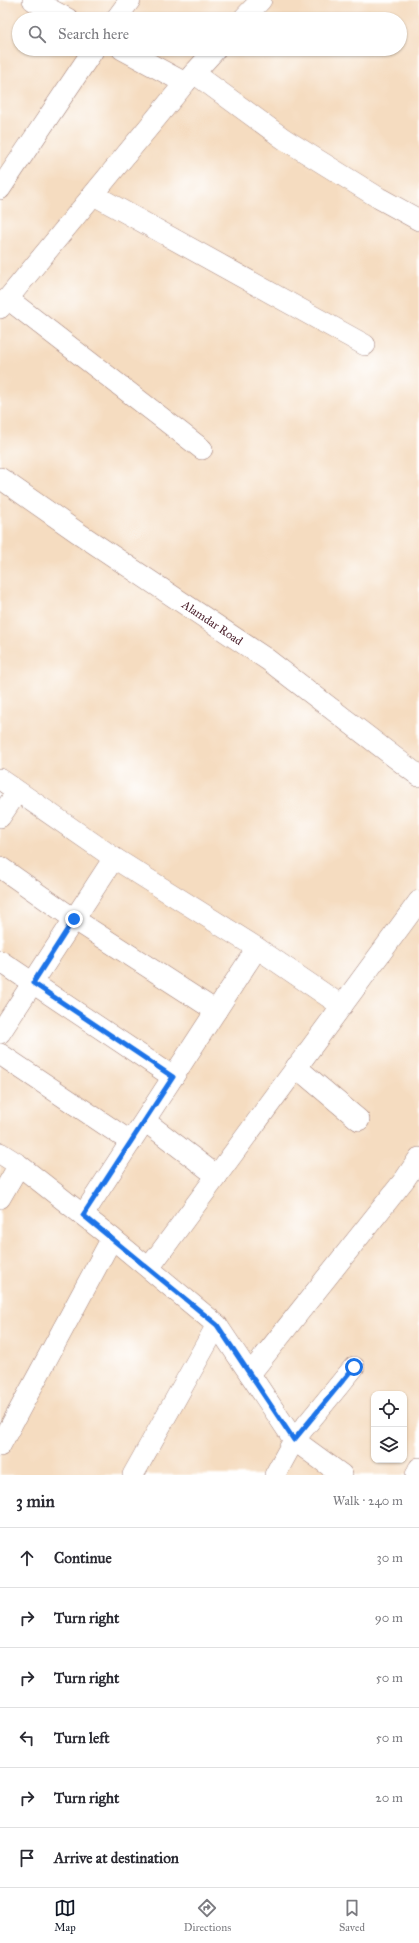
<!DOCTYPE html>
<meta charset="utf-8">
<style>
body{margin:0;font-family:"IM FELL Great Primer",serif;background:#f2f2f3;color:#2b2b33}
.controls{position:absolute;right:12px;bottom:12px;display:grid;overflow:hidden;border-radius:8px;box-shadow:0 1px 3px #0004}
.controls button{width:36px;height:36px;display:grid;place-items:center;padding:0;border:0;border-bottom:1px solid #e1e1e2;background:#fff;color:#2b2b33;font:20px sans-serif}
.stop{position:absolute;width:12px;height:12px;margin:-9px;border:3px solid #1a73e8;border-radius:50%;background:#fff}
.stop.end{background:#1a73e8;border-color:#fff;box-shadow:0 1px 4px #0008}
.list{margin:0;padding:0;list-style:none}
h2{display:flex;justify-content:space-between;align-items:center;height:52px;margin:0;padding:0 16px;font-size:17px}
h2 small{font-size:13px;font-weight:400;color:#7c7c81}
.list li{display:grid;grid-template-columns:26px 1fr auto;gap:12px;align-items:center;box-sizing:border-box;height:60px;padding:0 16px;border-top:1px solid #e1e1e2}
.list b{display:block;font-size:15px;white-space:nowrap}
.list em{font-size:13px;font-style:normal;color:#7c7c81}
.icon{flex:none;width:22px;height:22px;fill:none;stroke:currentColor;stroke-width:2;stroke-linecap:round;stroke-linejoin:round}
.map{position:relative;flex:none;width:419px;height:1475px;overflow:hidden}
.search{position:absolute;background:#fff;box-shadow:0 1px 3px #0004;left:12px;right:12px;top:12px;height:44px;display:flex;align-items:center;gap:10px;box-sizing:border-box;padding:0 14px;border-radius:22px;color:#7c7c81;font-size:15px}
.sheet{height:412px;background:#fff}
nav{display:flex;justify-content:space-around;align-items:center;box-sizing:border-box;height:56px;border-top:1px solid #e1e1e2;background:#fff;font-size:11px;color:#7c7c81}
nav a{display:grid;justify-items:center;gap:2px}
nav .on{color:#111827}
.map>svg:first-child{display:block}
</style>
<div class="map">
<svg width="419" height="1475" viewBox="0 0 419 1475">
<rect width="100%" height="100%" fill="#fff"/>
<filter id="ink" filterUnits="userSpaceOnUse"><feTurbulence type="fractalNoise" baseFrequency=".025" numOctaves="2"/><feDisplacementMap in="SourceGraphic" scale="8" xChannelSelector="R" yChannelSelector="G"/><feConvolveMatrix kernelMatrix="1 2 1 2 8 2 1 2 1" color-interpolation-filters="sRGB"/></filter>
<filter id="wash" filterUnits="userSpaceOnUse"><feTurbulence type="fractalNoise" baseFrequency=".012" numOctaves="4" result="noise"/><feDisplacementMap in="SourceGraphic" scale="16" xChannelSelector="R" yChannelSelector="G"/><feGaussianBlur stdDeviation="0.9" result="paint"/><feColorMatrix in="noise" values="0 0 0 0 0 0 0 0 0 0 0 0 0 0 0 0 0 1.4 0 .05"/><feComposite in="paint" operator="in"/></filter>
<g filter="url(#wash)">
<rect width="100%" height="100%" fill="#f5dcc0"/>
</g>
<g filter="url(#ink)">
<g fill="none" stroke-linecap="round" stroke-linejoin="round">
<defs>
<g id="minor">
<path d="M33,0L68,19"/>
<path d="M116,19L130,0"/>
<path d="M243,19L261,0"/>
<path d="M122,49L185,83"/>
<path d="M194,73L284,139L379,198L419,220"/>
<path d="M0,189L94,49"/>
<path d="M94,195L365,345"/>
<path d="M8,299L202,449"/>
<path d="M0,308L185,83L216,49"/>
<path id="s1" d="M0,478L77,532L268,660L419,776"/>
<path d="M0,779L114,858L257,948L342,1006"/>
<path d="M0,817L17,792"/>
<path d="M0,867L74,919L216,1011"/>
<path d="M0,961L173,1077"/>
<path d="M0,1033L114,858"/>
<path d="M0,1054L131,1142"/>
<path d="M296,1067L359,1120"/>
<path d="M145,1121L217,1176"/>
<path d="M0,1153L19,1165L112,1238L217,1325L294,1440L342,1475"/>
<path d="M0,1198L19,1165"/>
<path d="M83,1215L257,948"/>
<path d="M149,1268L419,901"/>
<path d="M250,1374L405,1179L419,1158"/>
<path d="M0,1446L112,1238"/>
<path d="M133,1475L217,1325"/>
<path d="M275,1475L294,1440L354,1367"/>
<path d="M416,1475L419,1468"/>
</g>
</defs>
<!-- minor casing -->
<use href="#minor" stroke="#a07e76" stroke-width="22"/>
<!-- minor -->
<use href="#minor" stroke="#fff" stroke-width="21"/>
</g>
</g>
<g fill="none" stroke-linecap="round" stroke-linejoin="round" filter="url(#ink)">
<!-- route -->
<path stroke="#1a73e8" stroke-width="5" d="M74,919L33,983L173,1077L83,1215L217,1325L294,1440L354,1367"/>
</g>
<g text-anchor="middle" stroke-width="3" stroke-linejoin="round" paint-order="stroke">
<!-- street labels -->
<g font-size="12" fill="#4a1f2b" stroke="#fff">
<text dy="4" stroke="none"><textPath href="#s1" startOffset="257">Alamdar Road</textPath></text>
</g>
</g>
</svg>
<div class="controls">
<button><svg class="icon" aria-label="locate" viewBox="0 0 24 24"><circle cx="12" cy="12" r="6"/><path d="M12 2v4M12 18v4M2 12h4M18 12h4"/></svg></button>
<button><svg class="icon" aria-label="layers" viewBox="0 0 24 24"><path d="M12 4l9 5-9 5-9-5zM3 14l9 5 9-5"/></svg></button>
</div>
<div class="stop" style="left:354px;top:1367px"></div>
<div class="stop end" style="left:74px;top:919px"></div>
<div class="search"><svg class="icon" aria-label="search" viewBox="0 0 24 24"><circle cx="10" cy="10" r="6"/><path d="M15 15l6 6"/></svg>Search here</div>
</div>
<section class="sheet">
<h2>3 min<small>Walk · 240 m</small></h2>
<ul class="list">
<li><svg class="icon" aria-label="ahead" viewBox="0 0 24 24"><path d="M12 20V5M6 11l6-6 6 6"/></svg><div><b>Continue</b></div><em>30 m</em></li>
<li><svg class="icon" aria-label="right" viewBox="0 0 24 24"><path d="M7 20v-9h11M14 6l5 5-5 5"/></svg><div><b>Turn right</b></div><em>90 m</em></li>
<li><svg class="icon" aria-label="right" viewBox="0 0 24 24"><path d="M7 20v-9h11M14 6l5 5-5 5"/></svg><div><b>Turn right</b></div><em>50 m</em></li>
<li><svg class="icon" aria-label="left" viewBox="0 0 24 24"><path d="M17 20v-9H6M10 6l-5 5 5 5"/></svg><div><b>Turn left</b></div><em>50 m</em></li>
<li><svg class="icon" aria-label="right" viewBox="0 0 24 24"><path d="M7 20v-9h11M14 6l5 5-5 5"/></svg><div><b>Turn right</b></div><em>20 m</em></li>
<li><svg class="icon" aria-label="arrive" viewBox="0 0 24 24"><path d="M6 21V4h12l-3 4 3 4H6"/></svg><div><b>Arrive at destination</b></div></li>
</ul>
</section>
<nav>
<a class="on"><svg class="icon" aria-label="map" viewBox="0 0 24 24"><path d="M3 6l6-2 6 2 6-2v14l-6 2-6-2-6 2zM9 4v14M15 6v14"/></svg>Map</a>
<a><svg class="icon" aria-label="directions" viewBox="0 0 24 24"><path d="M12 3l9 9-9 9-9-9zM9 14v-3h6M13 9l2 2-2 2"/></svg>Directions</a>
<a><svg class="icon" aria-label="saved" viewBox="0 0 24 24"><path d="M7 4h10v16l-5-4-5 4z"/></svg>Saved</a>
</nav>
